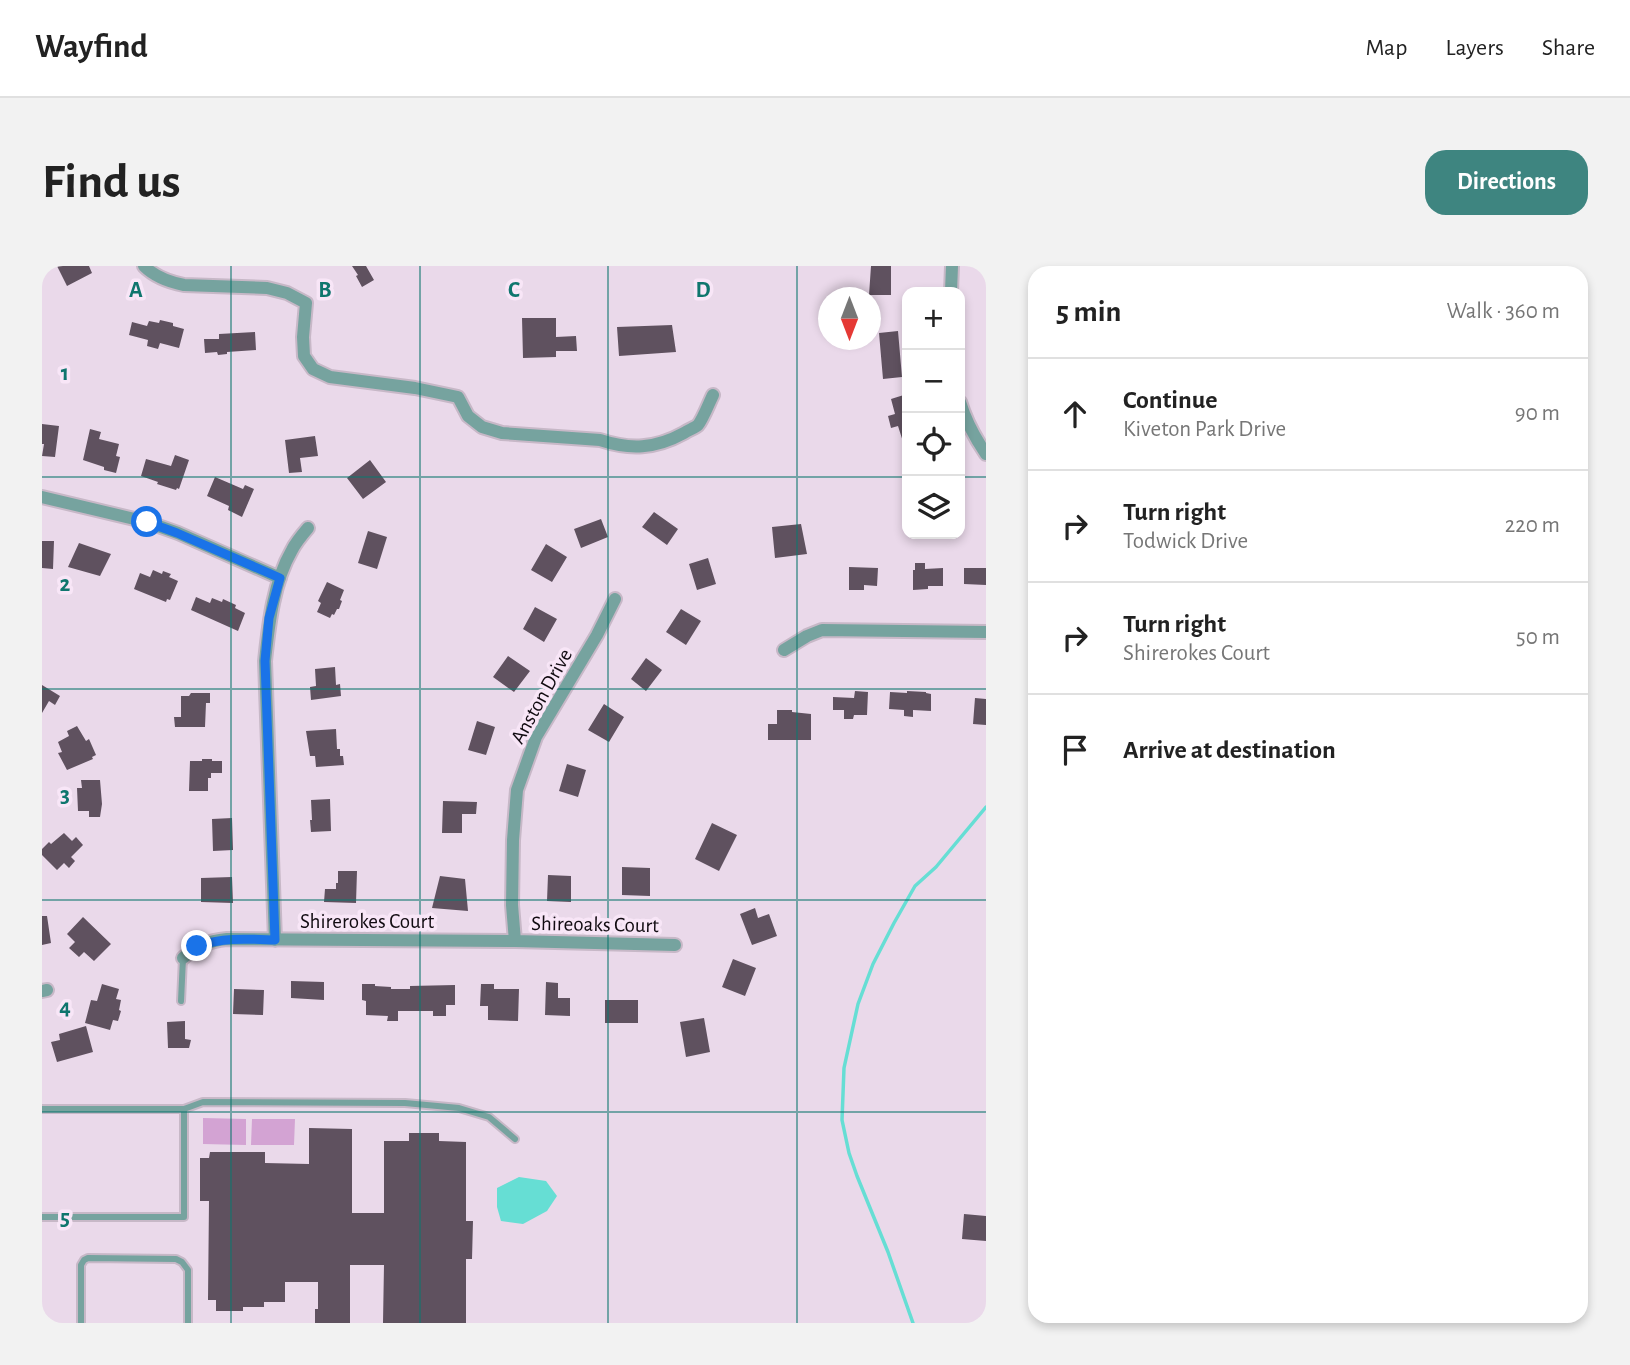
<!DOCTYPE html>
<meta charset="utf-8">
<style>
body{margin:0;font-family:"Alegreya Sans",sans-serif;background:#f2f2f2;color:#222}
.controls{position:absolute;right:21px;top:21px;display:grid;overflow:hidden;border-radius:14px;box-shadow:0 4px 10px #0003}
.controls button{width:63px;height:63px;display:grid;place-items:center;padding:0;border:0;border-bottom:2px solid #e0e0e0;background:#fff;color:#222;font:35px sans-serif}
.compass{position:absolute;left:776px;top:21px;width:63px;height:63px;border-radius:50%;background:#fff;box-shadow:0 4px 10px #0003;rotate:180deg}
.stop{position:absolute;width:21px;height:21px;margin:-16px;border:5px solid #1a73e8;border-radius:50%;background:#fff}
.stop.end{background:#1a73e8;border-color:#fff;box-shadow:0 2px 7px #0008}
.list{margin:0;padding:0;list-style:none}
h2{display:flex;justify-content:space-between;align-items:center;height:91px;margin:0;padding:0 28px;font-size:30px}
h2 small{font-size:23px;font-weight:400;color:#767676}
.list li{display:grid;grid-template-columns:46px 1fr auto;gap:21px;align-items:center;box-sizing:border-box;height:112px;padding:0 28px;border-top:2px solid #e0e0e0}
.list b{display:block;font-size:26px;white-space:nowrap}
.list p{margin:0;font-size:23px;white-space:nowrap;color:#767676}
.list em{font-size:23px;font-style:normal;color:#767676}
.icon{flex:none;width:38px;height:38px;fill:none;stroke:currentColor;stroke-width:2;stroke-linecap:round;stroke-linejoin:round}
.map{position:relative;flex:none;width:944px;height:1057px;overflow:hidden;border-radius:21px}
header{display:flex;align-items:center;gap:42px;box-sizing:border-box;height:98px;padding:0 35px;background:#fff;border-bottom:2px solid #e0e0e0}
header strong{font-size:33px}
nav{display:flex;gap:38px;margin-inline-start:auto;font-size:24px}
.intro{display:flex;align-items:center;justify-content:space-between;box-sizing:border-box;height:168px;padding:0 42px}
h1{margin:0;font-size:49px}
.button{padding:18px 32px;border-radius:21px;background:#3e8580;color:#fff;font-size:24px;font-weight:700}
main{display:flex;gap:42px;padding:0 42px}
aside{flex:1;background:#fff;border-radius:21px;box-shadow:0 4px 10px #0003}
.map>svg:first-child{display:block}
</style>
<header>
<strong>Wayfind</strong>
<nav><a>Map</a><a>Layers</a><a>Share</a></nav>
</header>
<div class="intro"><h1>Find us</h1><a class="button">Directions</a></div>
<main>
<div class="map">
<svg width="944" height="1057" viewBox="0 0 944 1057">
<rect width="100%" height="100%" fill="#ead9ea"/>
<!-- green -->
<path fill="#d3a3d3" d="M161,852L204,853V879L161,878Z
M210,853H253L252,879H209Z"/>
<!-- water -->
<path fill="#66ded4" d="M477,911L504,915L515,930L505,945L481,958L459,955L455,941V922Z"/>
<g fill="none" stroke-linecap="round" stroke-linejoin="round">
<!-- stream -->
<path stroke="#66ded4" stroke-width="3.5" d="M871,1057L846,986L815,910L807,887L800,854L802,802L816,738L831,698L852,657L873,620L894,601L944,541"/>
</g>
<!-- building -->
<path fill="#5f515f" d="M15,0H47L50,7L25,20Z
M310,0H324L332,14L320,21L314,10L316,9Z
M829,0H849V29H827Z
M480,52H514V71L534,70L535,85H514V91L481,92Z
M118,54L131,57V60L142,63L137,82L118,77L116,83L105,80L106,74L87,69L90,56L105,60L107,55L117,57Z
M630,59L634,86L577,90L575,61Z
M856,65L860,111L841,113L837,67Z
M213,66L214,84L185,86V88L176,89L175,86L163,87L162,73H177V68Z
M865,128V182H863L856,160L849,162L846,150L853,148L849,133Z
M0,158L17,160L13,191L0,190L2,178H0Z
M48,163L59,166L57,173L77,178L74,190L78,191L74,207L62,204V201L41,194Z
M273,170L276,190L258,192L260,206L247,207L243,174Z
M133,189L147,194L137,223L135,222L134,224L115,218L116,216L99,210L104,193L129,200Z
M328,194L344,216L321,233L305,212Z
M173,211L201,223L203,219L212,223L200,251L186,244L187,240L165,230Z
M612,246L636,263L625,279L600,261Z
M559,253L566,271L539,282L532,263Z
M759,258L765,288L733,292L730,261Z
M326,265L345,271L335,303L316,297Z
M0,275H12L11,303L0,302Z
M37,277L69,288L58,310L26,301Z
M504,278L525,291L510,316L489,304Z
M666,292L674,318L655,324L647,298Z
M873,297H883V303L901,302V320H886V323L871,324V304H873Z
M807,301L836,302L835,320L822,319V324H807Z
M922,302H944V319L922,318Z
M111,304L120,308L121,305L129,308L127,311L136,315L128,334L125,333L124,336L92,323L98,307L108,311Z
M285,316L302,324L298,334L300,335L297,343H295L292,349L290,348L288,352L275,346L279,337L276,335Z
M154,331L168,337L170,332L180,336L181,333L194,339L193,342L203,347L196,365L149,344Z
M493,341L515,353L502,376L481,363Z
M639,343L659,355L644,379L624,366Z
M466,390L488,405L472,426L451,411Z
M604,392L620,404L604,425L589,413Z
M293,401L294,419L298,418L299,430L269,434L268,421L274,420L273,403Z
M0,419L18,430L13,439L7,435L0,447Z
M813,425L826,426L825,449H812L811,453H802V444H791V431L812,432Z
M865,425L884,426V427L889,428V445L871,444V451L862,450V444L847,443L848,426L865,427Z
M149,427H168V437H164L163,461H133L132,451H139V430H147Z
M933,432L944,433V459L931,458Z
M562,438L582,451L567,476L546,464Z
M735,444H750V446L769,448V474H726V458H735Z
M435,455L453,461L444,489L426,484Z
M35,460L44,475L47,473L54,489L50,491L51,493L25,504L16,487L20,486L16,476L27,470L25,465Z
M294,463L295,483H298V490H301L302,499L274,501L273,490H268L264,465Z
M160,493H170V495H180V507H169V512H166V525H147L148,495H160Z
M525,498L544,504L536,531L517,525Z
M39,514H58L60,538L58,551H47V545H36L35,522H40Z
M288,533L289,565L269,566L268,554H270L269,534Z
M401,535L435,536L434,548H420V567H400Z
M190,552L191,584L171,585L170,553Z
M670,557L695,569L677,605L653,593Z
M22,567L30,575L34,571L41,579L29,591L33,595L27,602L22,597L15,604L0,589V583L7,576L9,578Z
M580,601L608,602V630L580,629Z
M296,605H315L314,637L282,636L283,623H294V617H296Z
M506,609L529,610V636L505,635Z
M398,610L423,613L426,645L390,642Z
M190,611L191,637L159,636V612Z
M713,642L716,652L727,648L735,670L710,679L698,648Z
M0,650H5L9,677L0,679Z
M41,651L69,678L52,695L42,686L37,691L27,682L33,676L25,668Z
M691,693L714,702L703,730L680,721Z
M249,715L282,716V734L249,732Z
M504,716L516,717V732H528V750L503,749Z
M60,718L77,723L74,733L79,734L77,744L79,745L76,755L71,754L68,764L43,757L49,734L55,735Z
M320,718H333V720L349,721V723H368V720L413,719V739H404V750H391V745H356V755H345L346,750L324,749V735L320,734Z
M439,718H452V723H477L476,755L446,754V740H438Z
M192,723L222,724L221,749L191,748Z
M563,734H596V757H563Z
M662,752L668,786L644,791L638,756Z
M143,755V773L149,774L147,782H126L125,756Z
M44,760L51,786L15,796L9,776L18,774L17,768Z
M267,862L310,863V947H342V875H367V867H397V875L424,876V955H431L430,993H424V1057H341L342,999H308V1057H273V1043H276V1016H243V1036H222V1041H201V1045H174V1034H166L167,935H158V892H167L168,886H223V897L267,898Z
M922,948L944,950V975L920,973Z"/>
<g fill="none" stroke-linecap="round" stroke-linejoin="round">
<defs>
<path id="service" d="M139,735L141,692
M0,843H142V951H0
M142,843L161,836L363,837L417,842L447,851L473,873
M39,1057V999L42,994L46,992L134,993L140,996L146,1004V1057"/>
<path id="minor" d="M102,0C113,11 127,16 142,19L225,22L245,27L264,37L261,71L262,90L271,103L288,111L373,122L416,131L426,150L440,161L460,167L558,174C588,184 613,183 642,167C646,164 653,162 656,159C661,153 667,137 671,129
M909,26L910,0
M918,136C924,155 933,172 944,188
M0,231L105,256L136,267L238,312
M742,384L765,370L780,364L944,366
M233,674L223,395C227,358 231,317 250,284C254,276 260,269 266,262
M473,675L470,639L471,574L475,524L494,471L555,369L573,333
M141,692C156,679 166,675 185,673L473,675L633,679
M0,725L5,724"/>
</defs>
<!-- service casing -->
<use href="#service" stroke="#c7b8c7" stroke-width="10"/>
<!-- minor casing -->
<use href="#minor" stroke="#c7b8c7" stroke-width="16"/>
<!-- service -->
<use href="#service" stroke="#76a39f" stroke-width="6"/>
<!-- minor -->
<use href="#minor" stroke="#76a39f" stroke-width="12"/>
</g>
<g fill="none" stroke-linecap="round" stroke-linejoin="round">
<!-- route -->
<path stroke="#1a73e8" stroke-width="9" d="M105,256L135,267L238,312L227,352L223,395L233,674C205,673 183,671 155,680"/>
</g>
<!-- grid -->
<path fill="none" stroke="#0f766e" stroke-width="2" stroke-opacity="0.55" d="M189,0V1057M378,0V1057M566,0V1057M755,0V1057M0,211H865M918,211H944M0,423H944M0,634H944M0,846H944"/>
<g text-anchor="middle" stroke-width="7" stroke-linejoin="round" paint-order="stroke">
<!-- street labels -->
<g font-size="21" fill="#110b11" stroke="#f8e6f7">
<text transform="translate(499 430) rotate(-61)" y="7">Anston Drive</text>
<text x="325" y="662">Shirerokes Court</text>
<text transform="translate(553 658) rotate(1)" y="7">Shireoaks Court</text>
</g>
</g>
<g font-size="23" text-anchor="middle" font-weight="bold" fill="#0f766e" stroke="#f8e6f7" stroke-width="7" stroke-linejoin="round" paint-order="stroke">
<text x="94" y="31">A</text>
<text x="283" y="31">B</text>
<text x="472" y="31">C</text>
<text x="661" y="31">D</text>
<text x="23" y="114">1</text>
<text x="23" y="325">2</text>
<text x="23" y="536">3</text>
<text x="23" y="748">4</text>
<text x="23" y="959">5</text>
</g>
</svg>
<div class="controls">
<button>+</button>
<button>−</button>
<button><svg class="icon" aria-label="locate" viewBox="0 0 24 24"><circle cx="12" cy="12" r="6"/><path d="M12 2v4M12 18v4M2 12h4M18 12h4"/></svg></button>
<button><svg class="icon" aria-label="layers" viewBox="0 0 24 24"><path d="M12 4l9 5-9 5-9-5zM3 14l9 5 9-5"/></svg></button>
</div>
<svg class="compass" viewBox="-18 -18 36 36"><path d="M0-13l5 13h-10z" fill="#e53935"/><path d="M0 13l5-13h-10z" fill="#767676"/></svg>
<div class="stop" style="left:105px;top:256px"></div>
<div class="stop end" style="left:155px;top:680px"></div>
</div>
<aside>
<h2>5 min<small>Walk · 360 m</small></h2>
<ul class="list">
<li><svg class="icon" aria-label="ahead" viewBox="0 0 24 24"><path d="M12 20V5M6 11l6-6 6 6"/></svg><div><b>Continue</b><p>Kiveton Park Drive</p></div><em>90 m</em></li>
<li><svg class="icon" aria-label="right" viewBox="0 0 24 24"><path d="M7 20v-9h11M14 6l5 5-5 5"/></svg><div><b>Turn right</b><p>Todwick Drive</p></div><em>220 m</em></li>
<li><svg class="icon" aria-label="right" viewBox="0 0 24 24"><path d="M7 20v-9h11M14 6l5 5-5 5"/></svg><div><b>Turn right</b><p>Shirerokes Court</p></div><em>50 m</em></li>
<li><svg class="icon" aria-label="arrive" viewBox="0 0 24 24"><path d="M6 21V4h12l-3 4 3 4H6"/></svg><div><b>Arrive at destination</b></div></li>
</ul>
</aside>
</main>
